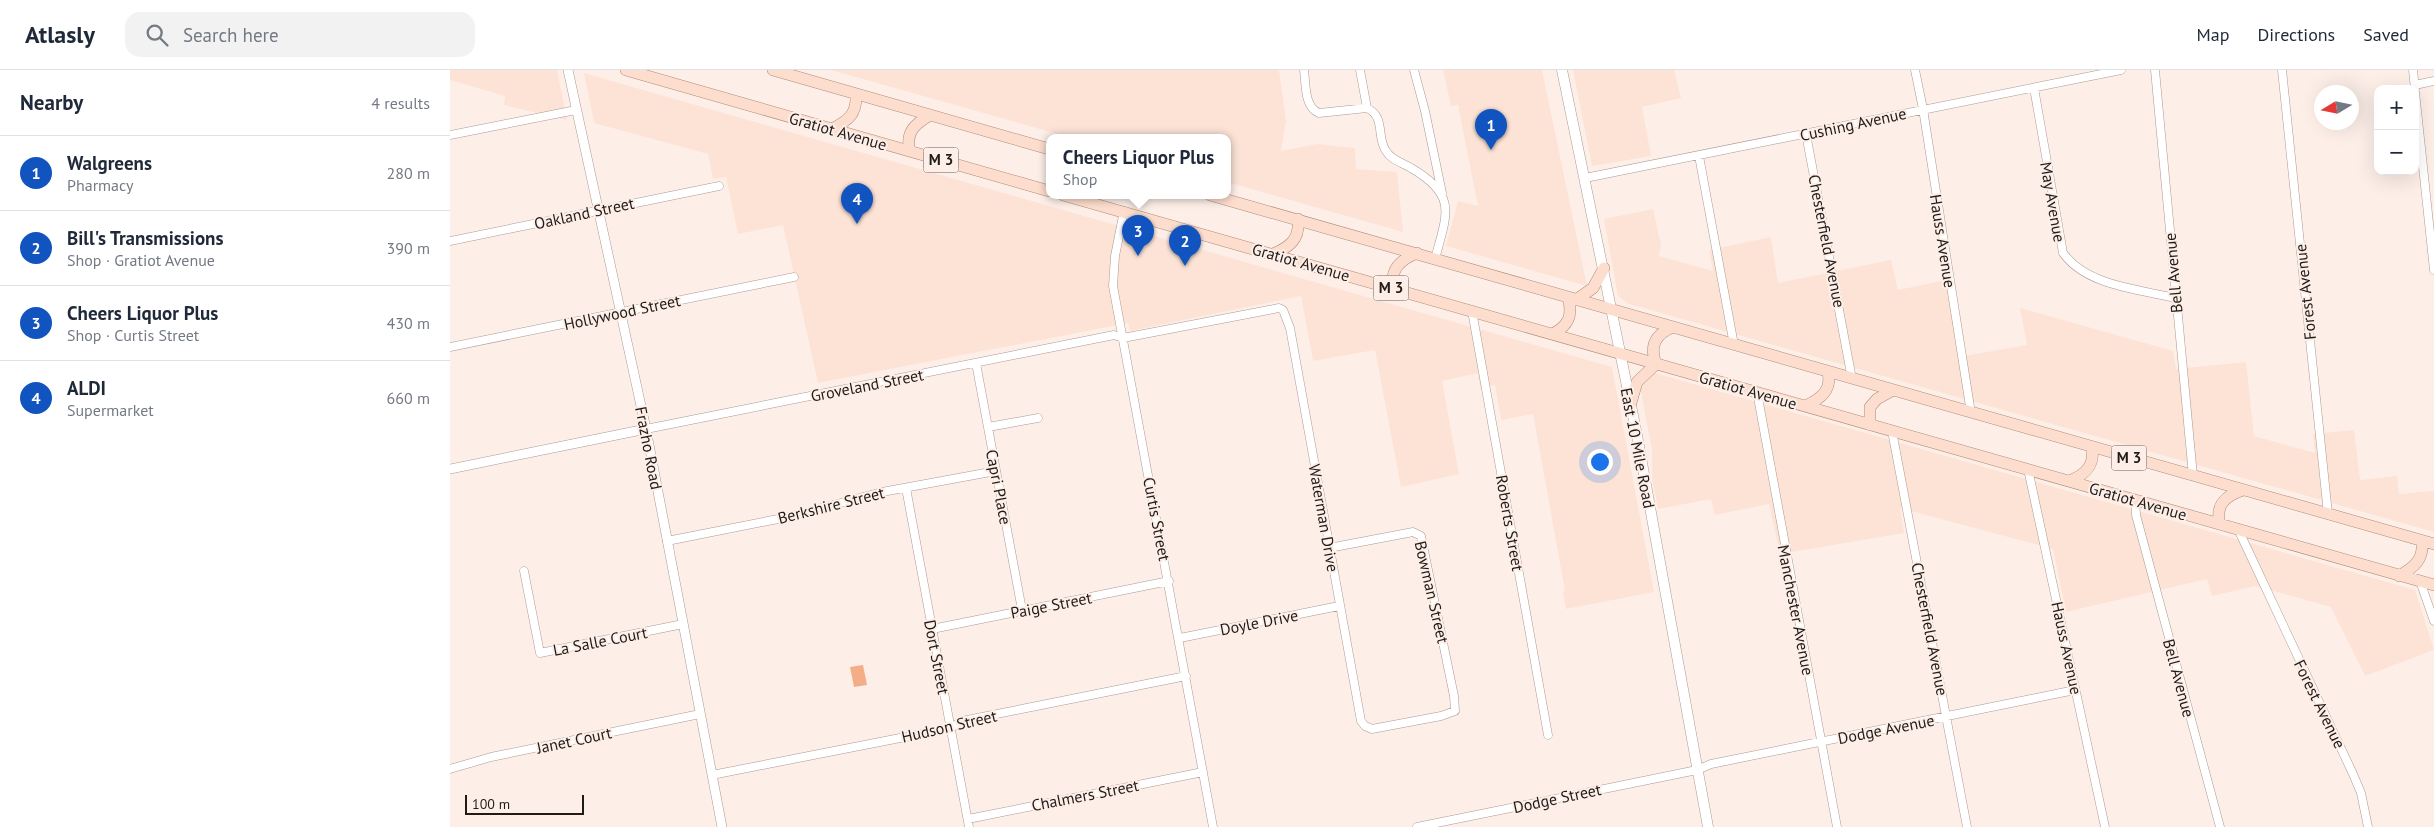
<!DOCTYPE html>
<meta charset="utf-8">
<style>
body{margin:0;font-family:"PT Sans",sans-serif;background:#f2f2f3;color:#1f2937}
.controls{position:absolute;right:15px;top:15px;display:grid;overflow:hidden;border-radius:10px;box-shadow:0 5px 20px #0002}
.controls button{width:45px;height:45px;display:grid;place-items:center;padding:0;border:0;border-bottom:1px solid #e0e1e3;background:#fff;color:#1f2937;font:25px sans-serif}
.compass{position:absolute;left:1864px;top:15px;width:45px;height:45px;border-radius:50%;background:#fff;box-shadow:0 5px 20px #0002;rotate:260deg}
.scale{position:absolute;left:15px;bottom:12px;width:119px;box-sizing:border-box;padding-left:5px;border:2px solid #211b18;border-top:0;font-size:14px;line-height:18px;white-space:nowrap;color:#211b18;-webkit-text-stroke:4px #fdefe8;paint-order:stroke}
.you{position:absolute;left:1149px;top:391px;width:18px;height:18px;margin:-12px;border:4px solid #fff;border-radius:50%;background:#1a73e8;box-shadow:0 0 0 8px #1a73e833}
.badge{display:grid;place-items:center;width:32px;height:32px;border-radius:50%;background:#1154bf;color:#fff;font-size:16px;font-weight:700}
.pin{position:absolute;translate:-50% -41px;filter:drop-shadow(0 1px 2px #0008)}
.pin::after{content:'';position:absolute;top:26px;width:18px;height:15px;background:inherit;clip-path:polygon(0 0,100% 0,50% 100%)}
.popup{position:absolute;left:596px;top:64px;width:185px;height:65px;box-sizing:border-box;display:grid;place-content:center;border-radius:10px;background:#fff;filter:drop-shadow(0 1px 4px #0005);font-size:16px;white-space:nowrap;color:#747a83}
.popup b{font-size:19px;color:#1f2937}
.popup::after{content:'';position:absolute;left:50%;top:100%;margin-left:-10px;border:10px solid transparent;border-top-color:#fff}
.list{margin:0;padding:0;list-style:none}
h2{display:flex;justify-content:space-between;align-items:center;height:65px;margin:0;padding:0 20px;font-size:21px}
h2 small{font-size:16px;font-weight:400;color:#747a83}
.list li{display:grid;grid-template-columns:32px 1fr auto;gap:15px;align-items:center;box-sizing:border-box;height:75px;padding:0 20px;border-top:1px solid #e0e1e3}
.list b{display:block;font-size:19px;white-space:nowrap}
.list p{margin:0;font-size:16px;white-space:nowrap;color:#747a83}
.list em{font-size:16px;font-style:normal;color:#747a83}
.icon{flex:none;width:28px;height:28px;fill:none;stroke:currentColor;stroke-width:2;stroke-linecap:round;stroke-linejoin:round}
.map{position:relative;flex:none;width:1984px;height:757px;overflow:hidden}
header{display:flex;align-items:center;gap:30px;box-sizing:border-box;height:70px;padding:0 25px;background:#fff;border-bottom:1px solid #e0e1e3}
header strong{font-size:24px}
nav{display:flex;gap:28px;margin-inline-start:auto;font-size:18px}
.search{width:350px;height:45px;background:#f2f2f3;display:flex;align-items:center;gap:12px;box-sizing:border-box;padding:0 18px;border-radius:15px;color:#747a83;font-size:19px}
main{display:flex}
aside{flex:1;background:#fff}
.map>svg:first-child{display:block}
</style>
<header>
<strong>Atlasly</strong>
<div class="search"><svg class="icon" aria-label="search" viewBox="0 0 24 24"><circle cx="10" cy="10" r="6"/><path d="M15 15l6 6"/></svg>Search here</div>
<nav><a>Map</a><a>Directions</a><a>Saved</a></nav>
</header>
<main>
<aside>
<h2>Nearby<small>4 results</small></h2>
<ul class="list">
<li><span class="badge">1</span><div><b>Walgreens</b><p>Pharmacy</p></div><em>280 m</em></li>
<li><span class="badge">2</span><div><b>Bill's Transmissions</b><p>Shop · Gratiot Avenue</p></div><em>390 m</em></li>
<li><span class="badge">3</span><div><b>Cheers Liquor Plus</b><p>Shop · Curtis Street</p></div><em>430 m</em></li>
<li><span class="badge">4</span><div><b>ALDI</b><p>Supermarket</p></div><em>660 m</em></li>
</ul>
</aside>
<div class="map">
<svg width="1984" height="757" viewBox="0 0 1984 757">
<rect width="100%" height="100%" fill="#fdefe8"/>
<!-- built -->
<path fill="#fce3d6" d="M0,0H107L117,50L54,35L55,26L0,10Z
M381,0H829L836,51L831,81L867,74L905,78L906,99L947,102L953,162L777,112V67H618Z
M993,0H1092L1137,216L996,176L1008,131L1028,136L1008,35L1001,36Z
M1123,0H1224L1231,28L1192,37L1201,86L1142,96Z
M134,3L1162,297L1204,522L1116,539L1113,522L1115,521L1083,344L1051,350L1045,315L1030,318L1028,303L992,311L1009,404L951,417L925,280L863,291L851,226L680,261L678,253L368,313L333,155L288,164L276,107L263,109L258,84L144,53Z
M1203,139L1211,175L1209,186L1263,201L1259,180L1321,167L1328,213L1441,190L1448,220L1496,210L1508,287L1577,275L1570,238L1723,281L1726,299L1796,292L1804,366L1865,383L1863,364L1904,360L1910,410L1947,406L1949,424L1984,421V462L1179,234L1168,226L1154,149Z
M1205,303L1965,520L1984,580L1915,606L1881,537L1805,516L1762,526L1757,509L1616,542L1603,479L1450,438L1454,463L1330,484L1319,434L1265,445L1261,429L1208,439L1202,408V380L1190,316L1197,307Z"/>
<!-- green -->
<path fill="#f4ae87" d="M413,595L417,615L404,617L400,597Z"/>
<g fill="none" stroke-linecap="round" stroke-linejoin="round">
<defs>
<path id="minor" d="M854,0C856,14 854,37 869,43L917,38C936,47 926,67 936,81C941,90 953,93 961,98C1008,125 997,144 985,189
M910,0L917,38
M964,0L975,41L992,123
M1465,0L1473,39L1521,343
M1705,0L1743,406
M1832,0L1878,444
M1963,0L1965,19
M1965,15L1984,11
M1584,18L1613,183C1637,216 1688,219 1725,228
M1965,22L1984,200
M1356,64L1402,309
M0,65L126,40
M1249,86L1284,275
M1135,108L1671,0
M674,141L665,186L663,216L763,757
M0,171L269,116
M1022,241L1098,665
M0,277L344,207
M526,293L572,540
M1307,322L1387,757
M538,357L588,348
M196,359L664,265L673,268L829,238L833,240L840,258L911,651L915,656L922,659L991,646L1005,641L1004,626L971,466L963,462L879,478
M1442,361L1517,757
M1578,399L1655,757
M456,418L519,757
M1685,430L1686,445L1770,757
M1788,459L1903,704L1911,723L1918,757
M217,471L338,447L432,422L546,401
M74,501L90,583L233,554
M1970,511L1984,551
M482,559L719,511
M730,568L889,536
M0,699L41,687L250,644
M262,705L501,658L512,651L736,606
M518,749L753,702
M967,757L1247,700L1261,694L1625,620"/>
<path id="tertiary" d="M118,0L196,359L272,757
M0,399L196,359"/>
<path id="secondary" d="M1112,0L1186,360L1258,757"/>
<path id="primary" d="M176,0L599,121
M323,0L599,79
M382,59C399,50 407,44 406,24
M460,81C455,62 465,54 480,45
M613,125L1984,515
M760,125L1984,474
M823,184C840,177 850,169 848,149
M944,219C939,200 950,190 967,183
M1126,230L1143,218L1154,198
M1102,264C1119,256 1123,245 1118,227
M1206,294C1199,275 1206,264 1223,257
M1180,336L1187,312L1206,294
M1355,336C1371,329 1382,320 1378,302
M1420,355V337L1427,329L1443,320
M1619,411C1635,405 1645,396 1642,377
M1770,454C1765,435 1775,426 1793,420
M1949,506C1965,497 1974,489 1972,471"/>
</defs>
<!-- minor casing -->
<use href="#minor" stroke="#aa9a91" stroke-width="9"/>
<!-- tertiary casing -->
<use href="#tertiary" stroke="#aa9a91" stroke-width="10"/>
<!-- secondary casing -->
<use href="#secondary" stroke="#aa9a91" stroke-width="11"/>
<!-- primary casing -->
<use href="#primary" stroke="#af8b78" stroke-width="12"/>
<!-- minor -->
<use href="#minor" stroke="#fff" stroke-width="8"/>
<!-- tertiary -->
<use href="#tertiary" stroke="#fff" stroke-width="9"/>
<!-- secondary -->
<use href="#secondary" stroke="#fff" stroke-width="10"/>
<!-- primary -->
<use href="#primary" stroke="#fdddcd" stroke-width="11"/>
</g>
<g text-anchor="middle" stroke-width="4" stroke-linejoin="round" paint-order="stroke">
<!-- shield labels -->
<g fill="#fdefe8" stroke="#635b56" stroke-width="1">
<rect x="473.5" y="77.5" width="35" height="25" rx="4"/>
<rect x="923.5" y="205.5" width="35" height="25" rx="4"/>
<rect x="1661.5" y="375.5" width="35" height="25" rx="4"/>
</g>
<g font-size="15" font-weight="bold" fill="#211b18">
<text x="491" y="95">M 3</text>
<text x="941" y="223">M 3</text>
<text x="1679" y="393">M 3</text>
</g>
<!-- street labels -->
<g font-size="16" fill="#211b18" stroke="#fdefe8">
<text transform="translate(1403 54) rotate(-12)" y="6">Cushing Avenue</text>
<text transform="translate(388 61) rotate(16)" y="6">Gratiot Avenue</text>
<text transform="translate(1603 132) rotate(80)" y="6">May Avenue</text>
<text transform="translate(134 143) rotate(-12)" y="6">Oakland Street</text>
<text transform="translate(1377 171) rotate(79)" y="6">Chesterfield Avenue</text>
<text transform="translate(1493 171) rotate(81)" y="6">Hauss Avenue</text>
<text transform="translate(851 192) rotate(16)" y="6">Gratiot Avenue</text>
<text transform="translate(1723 203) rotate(-95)" y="6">Bell Avenue</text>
<text transform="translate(1855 222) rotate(-96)" y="6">Forest Avenue</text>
<text transform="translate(172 242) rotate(-12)" y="6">Hollywood Street</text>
<text transform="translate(417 315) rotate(-11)" y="6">Groveland Street</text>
<text transform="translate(1298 320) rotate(16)" y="6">Gratiot Avenue</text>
<text transform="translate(199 378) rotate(79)" y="6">Frazho Road</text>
<text transform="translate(1188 378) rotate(79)" y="6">East 10 Mile Road</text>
<text transform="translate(549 417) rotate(79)" y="6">Capri Place</text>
<text transform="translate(1688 431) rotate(16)" y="6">Gratiot Avenue</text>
<text transform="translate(381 435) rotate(-14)" y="6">Berkshire Street</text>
<text transform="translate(874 448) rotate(80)" y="6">Waterman Drive</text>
<text transform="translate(707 449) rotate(79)" y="6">Curtis Street</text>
<text transform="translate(1060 453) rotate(80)" y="6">Roberts Street</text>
<text transform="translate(982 522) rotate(77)" y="6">Bowman Street</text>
<text transform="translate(601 535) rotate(-11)" y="6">Paige Street</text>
<text transform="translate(1346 540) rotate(79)" y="6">Manchester Avenue</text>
<text transform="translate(809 552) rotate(-11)" y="6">Doyle Drive</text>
<text transform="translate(1480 559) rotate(79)" y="6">Chesterfield Avenue</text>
<text transform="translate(150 571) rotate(-11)" y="6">La Salle Court</text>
<text transform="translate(1617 578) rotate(78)" y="6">Hauss Avenue</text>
<text transform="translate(487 587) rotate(79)" y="6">Dort Street</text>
<text transform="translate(1729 608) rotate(75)" y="6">Bell Avenue</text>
<text transform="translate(1870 634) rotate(64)" y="6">Forest Avenue</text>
<text transform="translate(499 656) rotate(-13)" y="6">Hudson Street</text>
<text transform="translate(1436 659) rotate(-11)" y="6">Dodge Avenue</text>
<text transform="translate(124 670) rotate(-12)" y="6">Janet Court</text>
<text transform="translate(635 725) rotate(-11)" y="6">Chalmers Street</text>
<text transform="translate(1107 728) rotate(-12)" y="6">Dodge Street</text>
</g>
</g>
</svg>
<div class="controls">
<button>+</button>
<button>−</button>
</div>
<svg class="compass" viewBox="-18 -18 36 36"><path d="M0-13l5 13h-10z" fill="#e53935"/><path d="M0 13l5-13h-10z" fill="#747a83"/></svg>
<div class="scale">100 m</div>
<div class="you"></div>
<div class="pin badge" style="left:1041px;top:80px">1</div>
<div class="pin badge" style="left:735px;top:196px">2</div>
<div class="pin badge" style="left:688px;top:186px">3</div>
<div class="popup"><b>Cheers Liquor Plus</b>Shop</div>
<div class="pin badge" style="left:407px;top:154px">4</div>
</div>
</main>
